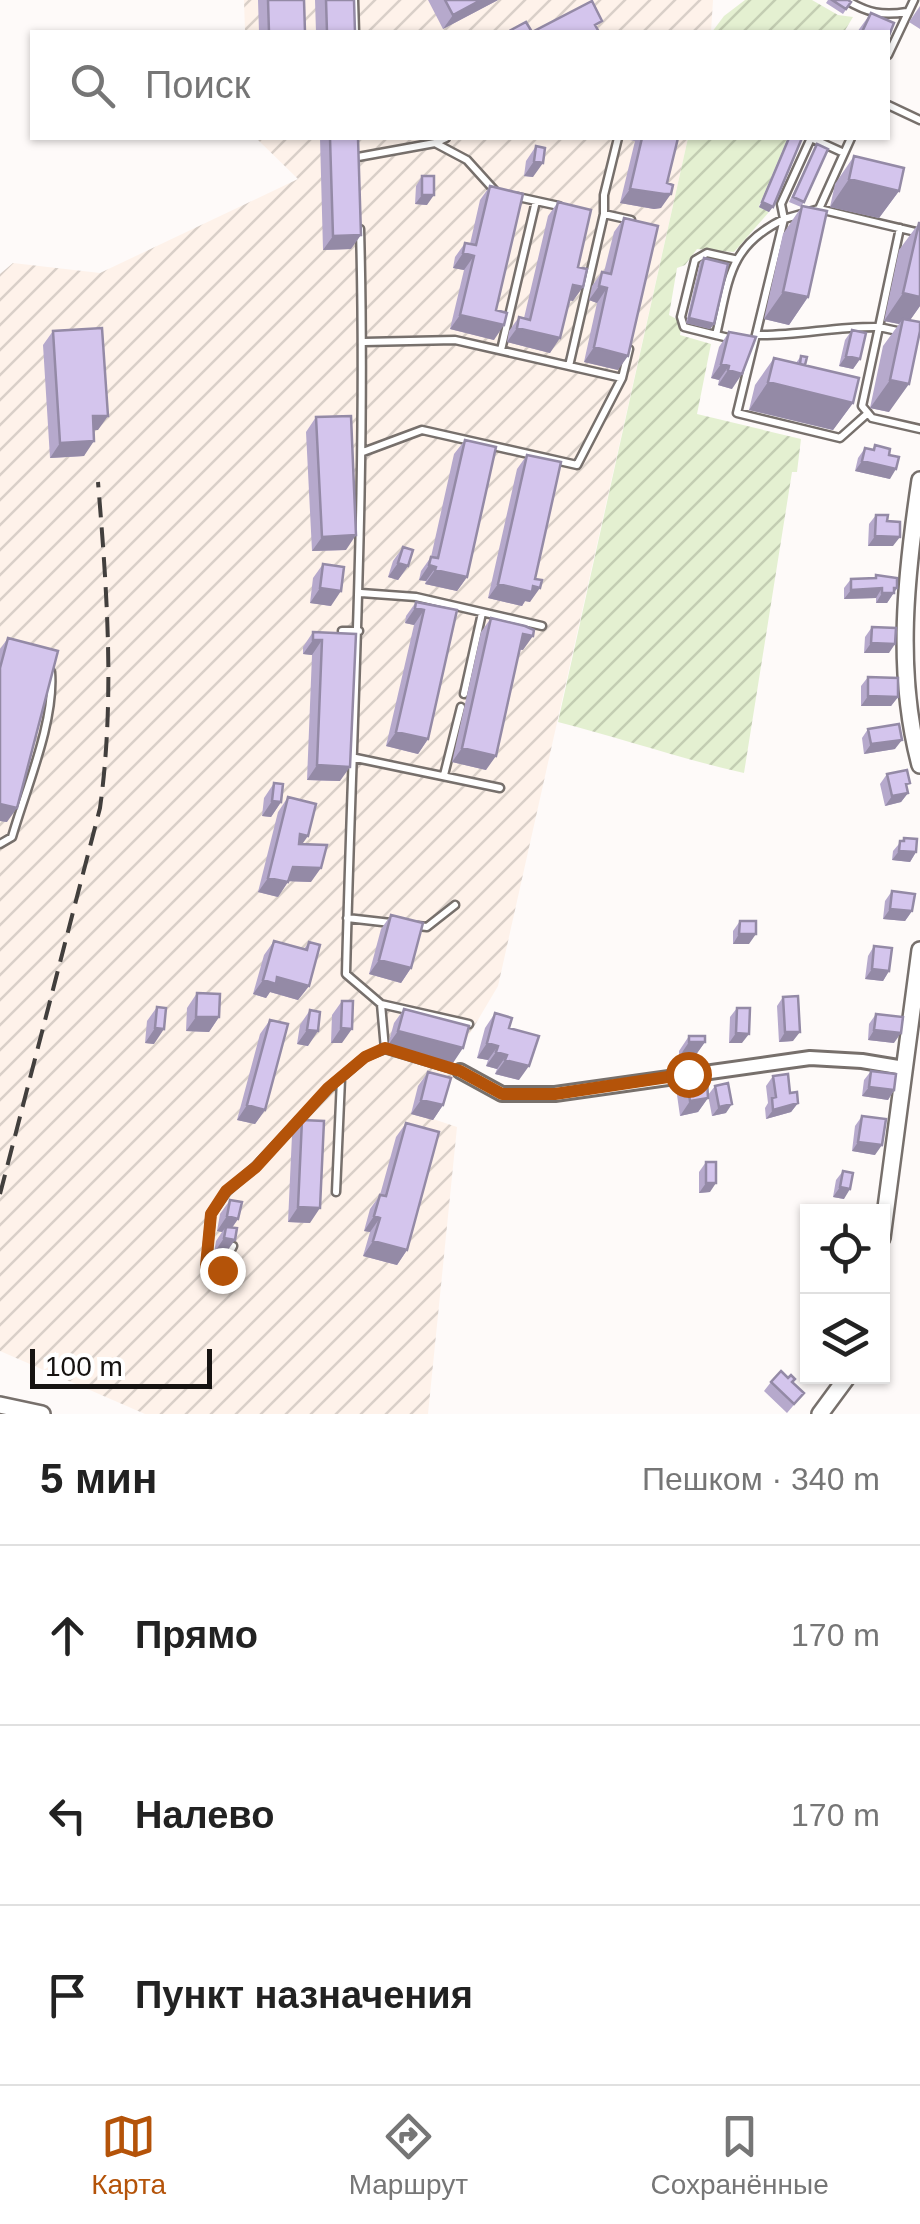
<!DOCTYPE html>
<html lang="ru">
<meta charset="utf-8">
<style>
body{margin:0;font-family:Helvetica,sans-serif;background:#f6f6f6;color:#222}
.controls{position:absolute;right:30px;bottom:30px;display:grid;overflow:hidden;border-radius:0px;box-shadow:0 2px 8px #0004}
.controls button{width:90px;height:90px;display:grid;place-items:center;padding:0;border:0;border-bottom:2px solid #e0e0e0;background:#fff;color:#222;font:50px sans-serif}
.scale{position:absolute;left:30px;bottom:25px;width:182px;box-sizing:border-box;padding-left:10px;border:5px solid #161311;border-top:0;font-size:28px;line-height:35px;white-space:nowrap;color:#161311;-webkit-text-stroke:8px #fff;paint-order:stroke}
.stop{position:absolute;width:30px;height:30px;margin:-22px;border:8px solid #b45309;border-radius:50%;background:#fff}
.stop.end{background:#b45309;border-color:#fff;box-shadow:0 2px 10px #0008}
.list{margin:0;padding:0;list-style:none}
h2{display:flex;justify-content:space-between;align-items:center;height:130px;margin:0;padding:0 40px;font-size:42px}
h2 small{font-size:32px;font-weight:400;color:#767676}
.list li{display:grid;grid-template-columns:65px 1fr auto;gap:30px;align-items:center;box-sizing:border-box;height:180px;padding:0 40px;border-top:2px solid #e0e0e0}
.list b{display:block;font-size:38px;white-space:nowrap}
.list em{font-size:32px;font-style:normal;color:#767676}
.icon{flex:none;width:55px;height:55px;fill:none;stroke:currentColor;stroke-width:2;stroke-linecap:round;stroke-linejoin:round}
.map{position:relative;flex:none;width:920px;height:1414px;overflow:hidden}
.search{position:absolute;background:#fff;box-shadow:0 2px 8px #0004;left:30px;right:30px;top:30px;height:110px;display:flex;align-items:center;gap:25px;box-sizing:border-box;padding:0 35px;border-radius:0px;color:#767676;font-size:38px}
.sheet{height:670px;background:#fff}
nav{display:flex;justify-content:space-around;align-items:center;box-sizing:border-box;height:140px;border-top:2px solid #e0e0e0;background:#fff;font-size:28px;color:#767676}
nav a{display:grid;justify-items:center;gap:5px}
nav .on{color:#b45309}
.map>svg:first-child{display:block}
</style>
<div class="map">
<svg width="920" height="1414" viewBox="0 0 920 1414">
<defs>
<pattern id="industrial-furrows" width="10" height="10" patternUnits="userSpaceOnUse" patternTransform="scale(2.5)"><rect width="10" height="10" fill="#fef2ea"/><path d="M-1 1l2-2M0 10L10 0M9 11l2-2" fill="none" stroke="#d9cfc8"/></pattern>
<pattern id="garden-furrows" width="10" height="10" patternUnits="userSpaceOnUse" patternTransform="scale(2.5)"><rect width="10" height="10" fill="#e4f0d1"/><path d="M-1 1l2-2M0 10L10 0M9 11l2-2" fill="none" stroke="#c3cdb2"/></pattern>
</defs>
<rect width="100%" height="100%" fill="#fefaf9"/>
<!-- industrial -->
<path fill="url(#industrial-furrows)" d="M244,0H713L711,32H245Z
M256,138H688L498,986L453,1062L460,1071L441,1092L433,1119L457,1127L428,1414H145L0,1351V274L13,263L100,273L298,179Z"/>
<!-- garden -->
<path fill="url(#garden-furrows)" d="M745,0H812L838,15L853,17L844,32H712L724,16Z
M688,138H788L759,206L769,212L734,252L697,249L685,265L677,268L669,315L682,322L680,335L711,344L697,414L801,439L797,472H792L744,773C681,759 621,738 558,722Z"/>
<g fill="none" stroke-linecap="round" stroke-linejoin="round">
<defs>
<path id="service" d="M354,0L355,32
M846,0C868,13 882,16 907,12
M888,55L914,0
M888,105L920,120
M435,143L467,160L496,192
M358,157L435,143L446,138
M518,197L559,206
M819,209L851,138
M604,214V195L618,138
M360,229C367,478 352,725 346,974L381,1004
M902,332L879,327L862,406L872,418L920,429
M716,335L684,327L681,317L695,260L707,253L734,259
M756,335C797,336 837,326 879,327L900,228
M733,339L716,335C729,280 728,246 784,219L781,204L811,138L844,153
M364,342L455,340L622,378
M501,350L536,201
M569,366L604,214L631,220
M868,413L840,438L737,413L784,219L819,209L920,233
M363,452L422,430L577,465L622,378L629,349
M361,593L416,597L542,626
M342,631H359
M464,694L482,613
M351,757L500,788
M444,775L461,707
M0,844L12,837C26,788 55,722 51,672
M347,918L391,923
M418,926L427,927L455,905
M385,1049L381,1004L469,1024
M336,1192L341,1079
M233,1246L221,1269L206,1266L211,1214L227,1191L255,1167L329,1088L365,1057L385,1049L459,1071"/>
<path id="minor" d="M460,1071L502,1094H555L810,1058L862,1061L904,1068"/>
<path id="tertiary" d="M920,480C906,574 895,671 920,765
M882,1238L920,950
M0,1405L42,1414
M820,1414L848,1376"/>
</defs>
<!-- service casing -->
<use href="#service" stroke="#77706c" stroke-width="11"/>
<!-- minor casing -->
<use href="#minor" stroke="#77706c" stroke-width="18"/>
<!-- tertiary casing -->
<use href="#tertiary" stroke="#77706c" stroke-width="20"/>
<!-- service -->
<use href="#service" stroke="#fff" stroke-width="6"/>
<!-- minor -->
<use href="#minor" stroke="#fff" stroke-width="12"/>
<!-- tertiary -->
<use href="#tertiary" stroke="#fff" stroke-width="15"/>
<!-- rail -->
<path stroke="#423f3d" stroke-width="4" stroke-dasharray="20 10" stroke-linecap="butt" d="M0,1194L100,808C115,699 107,591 98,482"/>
</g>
<!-- wall -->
<path fill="#b6a9cc" d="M258,0H304L305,32H259Z
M315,0H354L355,32H316Z
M428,0H498L443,29Z
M828,0H848L851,2L843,14L826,3Z
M920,6V29L909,22Z
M871,13L888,32H857Z
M320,138H358L351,249L323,250Z
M625,138H678L661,208L654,209L620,203L635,141L625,139Z
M788,138H802L769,212L759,207Z
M817,144L804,202L801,207L789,202Z
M536,146L533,177L524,176L526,161Z
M854,156L899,191L879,218L830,207L835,184Z
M422,176L427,205L415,204L416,186Z
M490,186L496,310L494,340L450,329L464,270L453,268L455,257L465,243L470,244L480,200Z
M558,202L578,267L573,301L569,300L550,353L507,342L509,331L519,317L524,318L548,216Z
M802,206L808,297L789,325L764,319L783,234Z
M624,218L618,370L584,362L597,303L589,300L592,286L602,272H604L614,232Z
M919,223L920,306L910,320L889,412L870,408L883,346L899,324L884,321L899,250Z
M704,258L714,324L710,329L686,323L700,262Z
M852,330L860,359L853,369L839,366L845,340Z
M53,331L98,430H93L84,456L50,458L43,345Z
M729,332L732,389L718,385L719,380L711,378L719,347Z
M801,356L805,365L853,403L833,430L749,410L755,385L774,358L796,363Z
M316,417L346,550L312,551L306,432Z
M465,440L467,577L457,591L425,584L426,581L419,580L421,571L431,557L454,454Z
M875,445L890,479L855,471L858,458L865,448L872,450Z
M527,455L535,579L530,602L525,601L522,606L488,598L517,469Z
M876,515L887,521L893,546H868L869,524Z
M403,547L408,566L398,580L388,577L393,561Z
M323,564L331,606L310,603L313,578Z
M876,575L897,588L887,603H876V598L844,599V588L851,579L874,578Z
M416,602L457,610L428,739L418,754L386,746L414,625L405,623L406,616Z
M491,618L523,650H520L486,770L452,762L481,632Z
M872,627L889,653H864L865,637Z
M313,632L356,634L340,781L307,780L312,655L303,654V647Z
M8,638L7,822L0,821V649Z
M868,677L898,697L891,706H861V686Z
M868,729L895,749L864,754L862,738Z
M887,774L907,787L908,793L901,802L885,806L880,784Z
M274,783L281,802L271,817L262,816L264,798Z
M288,797L303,844L311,882L288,881L278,897L258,892L278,812Z
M904,838L916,852L910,862L892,860L893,851Z
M892,891L912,911L905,921L883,919L885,901Z
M391,915L411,968L401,983L369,974L381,929Z
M740,921L749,944H733V931Z
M274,941L304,949L309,942V986L298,1000L270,992L266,998L253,994L264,955Z
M874,946L889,971L883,981L865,979L868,956Z
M197,993L219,1017L209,1032L186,1031L187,1008Z
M783,997L793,1041L779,1042L777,1006Z
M342,1001V1043H331L332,1015Z
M157,1007L154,1044L145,1043L147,1021Z
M737,1008L742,1043H729L730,1017Z
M404,1009L453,1063L388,1045L394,1023Z
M310,1010L308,1046L297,1044L300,1025Z
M495,1013L509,1028L519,1080L495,1074L497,1069L486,1066L488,1060L477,1058L485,1028Z
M876,1014L894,1043L868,1040L869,1024Z
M270,1020L265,1110L255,1124L237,1120L260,1034Z
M689,1036L705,1042L695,1056L679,1057V1051Z
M871,1071L894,1090L888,1100L862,1096L864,1080Z
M428,1072L443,1105L433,1120L411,1114L418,1086Z
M773,1076L798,1103L791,1112L766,1119L765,1108L768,1103L766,1086Z
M687,1081L708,1098L698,1112L680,1116L677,1095Z
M715,1086L726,1113L712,1116L708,1095Z
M862,1116L875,1155L852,1151L855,1126Z
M302,1120L310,1223L288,1222L292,1135Z
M406,1123L407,1250L397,1265L363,1256L370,1232L364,1231L370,1209L380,1195L396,1137Z
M706,1162L710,1192L699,1193V1172Z
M843,1171L844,1199L833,1197L836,1180Z
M230,1200L238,1219L232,1228L225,1254L214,1253L216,1241L222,1232L217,1231L220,1214Z
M771,1382H792L804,1393L787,1413L764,1391Z"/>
<!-- shaded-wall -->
<path fill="#948aa6" d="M481,0H498L443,29L453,15Z
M534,161L543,163L533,177L524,176Z
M849,179L899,191L879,218L830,207Z
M630,189L671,194L661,208L654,209L620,203Z
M422,195H434L427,205L415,204Z
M762,202L773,207L769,212L759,207Z
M361,235L351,249L323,250L333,236Z
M463,253L474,256L464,270L453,268Z
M573,285L583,287L573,301L563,299Z
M599,286L607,288L597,303L589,300Z
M783,292L808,297L789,325L764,319Z
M903,293L920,297V306L906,326L903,319L899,324L884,321Z
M460,315L504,325L494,340L450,329Z
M689,318L714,324L710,329L686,323Z
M517,328L560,338L550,353L507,342Z
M594,347L628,356L618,370L584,362Z
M846,356L860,359L853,369L839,366Z
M721,364L729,366L719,380L711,378Z
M728,370L742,374L732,389L718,385Z
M890,380L909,384L889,412L870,408Z
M768,382L853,403L833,430L749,410Z
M93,416H108L98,430L83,431Z
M94,441L84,456L50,458L60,443Z
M862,461L896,469L890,479L855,471Z
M356,535L346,550L312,551L322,537Z
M875,536L900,537L893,546H868Z
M398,563L408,566L398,580L388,577Z
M429,565L436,567L426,581L419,580Z
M435,570L467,577L457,591L425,584Z
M498,584L533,586L540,588L530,602L525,601L522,606L488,598Z
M320,588L341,591L331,606L310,603Z
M882,588L876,598L844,599L851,590Z
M894,588H897L887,603H876L882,593Z
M415,608L424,610L414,625L405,623Z
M523,634L533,636L523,650L513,648Z
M313,640H322L312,655L303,654Z
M871,643L895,644L889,653H864Z
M868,696L898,697L891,706H861Z
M396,732L428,739L418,754L386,746Z
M902,740L895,749L864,754L871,744Z
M462,748L496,756L486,770L452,762Z
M317,765L350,767L340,781L307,780Z
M908,793L901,802L885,806L892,796Z
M272,801L281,802L271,817L262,816Z
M0,804L17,808L7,822L0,821Z
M300,834L308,836L298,850Z
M899,851L916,852L910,862L892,860Z
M293,867L321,868L311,882L283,881Z
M268,878L288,882L278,897L258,892Z
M890,909L912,911L905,921L883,919Z
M739,934H756L749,944H733Z
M379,960L411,968L401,983L369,974Z
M872,969L889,971L883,981L865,979Z
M277,977L309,986L298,1000L270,992L266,998L253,994L263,980Z
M196,1017H219L209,1032L186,1031Z
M155,1028L164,1029L154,1044L145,1043Z
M341,1028L352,1029L342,1043H331Z
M307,1030L318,1031L308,1046L297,1044Z
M874,1030L901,1033L894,1043L868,1040Z
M398,1031L463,1048L453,1063L388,1045Z
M785,1032H800L793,1041L779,1042Z
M736,1033L749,1034L742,1043H729Z
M689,1042H705L695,1056L679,1057Z
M487,1043L498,1046L488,1060L477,1058Z
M496,1052L507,1055L497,1069L486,1066Z
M505,1060L529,1066L519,1080L495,1074Z
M869,1087L894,1090L888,1100L862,1096Z
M708,1098L698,1112L680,1116L690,1101Z
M421,1100L443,1105L433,1120L411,1114Z
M798,1103L791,1112L766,1119L773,1110Z
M732,1104L726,1113L712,1116L719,1107Z
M247,1105L265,1110L255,1124L237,1120Z
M858,1142L882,1145L875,1155L852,1151Z
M706,1183H716L710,1192L699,1193Z
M840,1187L850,1189L844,1199L833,1197Z
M298,1207L320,1208L310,1223L288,1222Z
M227,1216L238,1219L228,1233L226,1227L222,1232L217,1231Z
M374,1216L380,1218L370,1232L364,1231Z
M224,1238L235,1240L225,1254L214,1253Z
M373,1241L407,1250L397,1265L363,1256Z"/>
<!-- building -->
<path fill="#d4c5ed" stroke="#948aa6" stroke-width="2.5" d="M268,0H304L305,32H269Z
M326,0H354L355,32H327Z
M445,0H481L453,15Z
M832,0H848L851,2L846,9Z
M592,1L602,21L595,25L599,32H513L511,30L526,22L532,32Z
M871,13L894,23L888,38V32H862Z
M330,138H358L361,235L333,236Z
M642,138H678L667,183L673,185L671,194H664L630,189Z
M789,138H802L773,207L762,202Z
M817,144L828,149L804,202L793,197Z
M536,146L545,148L543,163L534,161Z
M854,156L904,168L899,191L849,179Z
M422,176H434V195H422Z
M490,186L523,194L496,310L507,313L504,325L460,315L474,256L463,253L465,243L476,245Z
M558,202L591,210L578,267L587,269L583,287L573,285L560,338L517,328L519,317L530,320Z
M802,206L827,211L808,297L783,292Z
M624,218L658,226L628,356L594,347L607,288L599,286L602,272L611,274Z
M919,223H920V297L903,293Z
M704,258L728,264L714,324L689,318Z
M903,319L920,322V331L909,384L890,380Z
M102,328L108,416H93L94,441L60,443L53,331Z
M852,330L866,333L860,359L846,356Z
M729,332L756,337L742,374L728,370L729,366L721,364Z
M801,356L807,357L805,365L800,364Z
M774,358L859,378L853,403L768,382Z
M351,416L356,535L322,537L316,417Z
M465,440L496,447L467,577L435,570L436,567L429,565L431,557L438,558Z
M875,445L890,449L889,455L899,457L896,469L862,461L865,448L874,450Z
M527,455L561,462L535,579L542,580L540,588L533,586L532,592L498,584Z
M876,515H888L887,521L900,522V537L875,536Z
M403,547L413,550L408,566L398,563Z
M323,564L344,567L341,591L320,588Z
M876,575L897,578V588H894V593H882V588L851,590V579L876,578Z
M416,602L457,610L428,739L396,732L424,610L415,608Z
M491,618L525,626L534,630L533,636L523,634L496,756L462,748Z
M872,627L896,628L895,644L871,643Z
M313,632L356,634L350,767L317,765L322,640H313Z
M8,638L58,651L17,808L0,804V668Z
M868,677L898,678V697L868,696Z
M899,724L902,740L871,744L868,729Z
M907,770L910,783L906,784L908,793L892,796L887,774Z
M274,783L283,784L281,802L272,801Z
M288,797L316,804L308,836L300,834L299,844L327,845L321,868L293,867L288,882L268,878Z
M904,838L917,839L916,852L899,851L900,841H904Z
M892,891L915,894L912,911L890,909Z
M391,915L423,923L411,968L379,960Z
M740,921H756V934H739Z
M274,941L307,950L309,942L320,945L309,986L277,977L276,984L263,980Z
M874,946L892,948L889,971L872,969Z
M197,993L220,994L219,1017H196Z
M798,996L800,1032H785L783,997Z
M342,1001H353L352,1029L341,1028Z
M157,1007L166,1008L164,1029L155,1028Z
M737,1008H750L749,1034L736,1033Z
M404,1009L469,1026L463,1048L398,1031Z
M310,1010L320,1012L318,1031L307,1030Z
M495,1013L512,1018L509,1028L539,1036L529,1066L505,1060L507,1055L496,1052L498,1046L487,1043Z
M876,1014L903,1017L901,1033L874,1030Z
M270,1020L288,1024L265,1110L247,1105Z
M689,1036H705V1042H689Z
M871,1071L896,1074L894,1090L869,1087Z
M428,1072L451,1078L443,1105L421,1100Z
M788,1074L790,1093L797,1092L798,1103L773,1110L772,1098L776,1097L773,1076Z
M707,1080L708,1098L690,1101L687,1081Z
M728,1083L732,1104L719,1107L715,1086Z
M862,1116L886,1119L882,1145L858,1142Z
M302,1120L324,1121L320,1208L298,1207Z
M406,1123L439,1132L407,1250L373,1241L380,1218L374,1216L380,1195L386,1196Z
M706,1162H716V1183H706Z
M843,1171L853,1173L850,1189L840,1187Z
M230,1200L242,1202L238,1219L227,1216Z
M226,1227L237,1228L235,1240L224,1238Z
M781,1371L788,1378L791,1375L795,1379L792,1382L804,1393L794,1404L771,1382Z"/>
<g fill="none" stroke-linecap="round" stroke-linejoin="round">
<!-- route -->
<path stroke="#b45309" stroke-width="12" d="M222,1270L206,1266L211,1214L226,1191L256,1167L328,1088L365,1057L385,1048L460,1071L502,1094H555L688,1074"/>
</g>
</svg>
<div class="controls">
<button><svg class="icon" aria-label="locate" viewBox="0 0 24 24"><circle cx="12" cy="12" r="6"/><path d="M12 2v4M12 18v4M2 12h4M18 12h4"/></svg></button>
<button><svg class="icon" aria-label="layers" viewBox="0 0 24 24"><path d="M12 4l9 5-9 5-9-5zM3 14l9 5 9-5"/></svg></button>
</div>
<div class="scale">100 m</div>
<div class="stop" style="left:688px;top:1074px"></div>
<div class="stop end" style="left:222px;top:1270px"></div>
<div class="search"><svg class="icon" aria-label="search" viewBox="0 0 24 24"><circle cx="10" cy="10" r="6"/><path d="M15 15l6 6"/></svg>Поиск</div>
</div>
<section class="sheet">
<h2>5 мин<small>Пешком · 340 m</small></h2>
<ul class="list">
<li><svg class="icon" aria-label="ahead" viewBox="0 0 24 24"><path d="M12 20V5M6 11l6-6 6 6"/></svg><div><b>Прямо</b></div><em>170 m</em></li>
<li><svg class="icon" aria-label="left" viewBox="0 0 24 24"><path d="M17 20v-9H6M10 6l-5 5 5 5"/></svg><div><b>Налево</b></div><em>170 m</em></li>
<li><svg class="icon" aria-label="arrive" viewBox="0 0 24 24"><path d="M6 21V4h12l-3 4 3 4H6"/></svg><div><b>Пункт назначения</b></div></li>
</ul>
</section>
<nav>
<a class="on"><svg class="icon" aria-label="map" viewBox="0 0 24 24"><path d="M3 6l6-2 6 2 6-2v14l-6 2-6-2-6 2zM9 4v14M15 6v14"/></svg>Карта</a>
<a><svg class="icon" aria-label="directions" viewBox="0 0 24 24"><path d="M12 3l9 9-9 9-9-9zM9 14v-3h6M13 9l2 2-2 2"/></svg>Маршрут</a>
<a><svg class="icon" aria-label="saved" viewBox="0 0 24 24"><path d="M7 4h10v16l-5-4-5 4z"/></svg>Сохранённые</a>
</nav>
